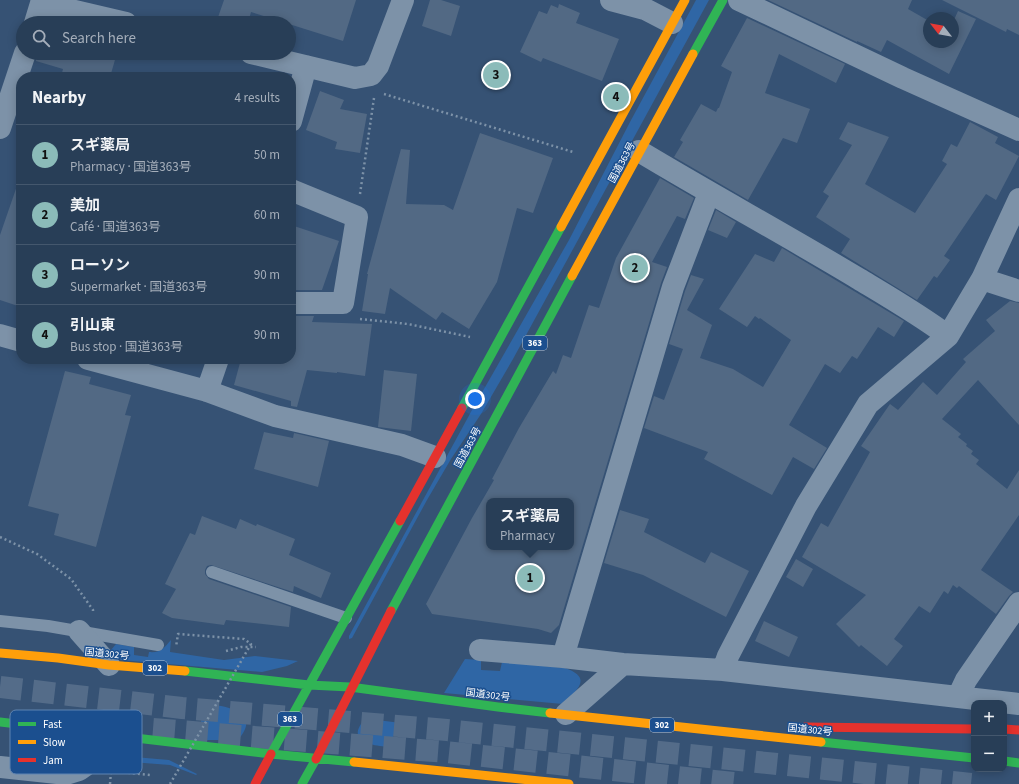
<!DOCTYPE html>
<meta charset="utf-8">
<style>
body{margin:0;font-family:"Source Sans 3","Noto Sans JP",sans-serif;background:#30455d;color:#f1f3f6}
.controls{position:absolute;right:12px;bottom:12px;display:grid;overflow:hidden;border-radius:8px;box-shadow:0 2px 10px #0003}
.controls button{width:36px;height:36px;display:grid;place-items:center;padding:0;border:0;border-bottom:1px solid #44576d;background:#283e57;color:#f1f3f6;font:20px sans-serif}
.compass{position:absolute;left:923px;top:12px;width:36px;height:36px;border-radius:50%;background:#283e57;box-shadow:0 2px 10px #0003;rotate:301deg}
.you{position:absolute;left:475px;top:399px;width:14px;height:14px;margin:-10px;border:3px solid #fff;border-radius:50%;background:#1a73e8;box-shadow:0 0 0 6px #1a73e833}
.badge{display:grid;place-items:center;width:26px;height:26px;border-radius:50%;background:#8bbbb9;color:#111;font-size:13px;font-weight:700}
.pin{position:absolute;translate:-50% -50%;border:2px solid #fff;box-shadow:0 1px 4px #0006}
.popup{position:absolute;left:486px;top:498px;width:88px;height:52px;box-sizing:border-box;display:grid;place-content:center;border-radius:8px;background:#283e57;filter:drop-shadow(0 1px 3px #0005);font-size:13px;white-space:nowrap;color:#a5aeba}
.popup b{font-size:15px;color:#f1f3f6}
.popup::after{content:'';position:absolute;left:50%;top:100%;margin-left:-8px;border:8px solid transparent;border-top-color:#283e57}
.list{margin:0;padding:0;list-style:none}
h2{display:flex;justify-content:space-between;align-items:center;height:52px;margin:0;padding:0 16px;font-size:17px}
h2 small{font-size:13px;font-weight:400;color:#a5aeba}
.list li{display:grid;grid-template-columns:26px 1fr auto;gap:12px;align-items:center;box-sizing:border-box;height:60px;padding:0 16px;border-top:1px solid #44576d}
.list b{display:block;font-size:15px;white-space:nowrap}
.list p{margin:0;font-size:13px;white-space:nowrap;color:#a5aeba}
.list em{font-size:13px;font-style:normal;color:#a5aeba}
.icon{flex:none;width:22px;height:22px;fill:none;stroke:currentColor;stroke-width:2;stroke-linecap:round;stroke-linejoin:round}
.map{position:relative;flex:none;width:1019px;height:784px;overflow:hidden}
.search{position:absolute;background:#283e57;box-shadow:0 2px 10px #0003;left:16px;top:16px;width:280px;height:44px;display:flex;align-items:center;gap:10px;box-sizing:border-box;padding:0 14px;border-radius:22px;color:#a5aeba;font-size:15px}
.panel{position:absolute;background:#283e57;box-shadow:0 2px 10px #0003;left:16px;top:72px;width:280px;height:292px;border-radius:16px}
.map>svg:first-child{display:block}
</style>
<div class="map">
<svg width="1019" height="784" viewBox="0 0 1019 784">
<rect width="100%" height="100%" fill="#365274"/>
<!-- green -->
<path fill="#2f66a5" d="M696,0H709L513,359L481,414L451,459L427,500L352,638L349,639V636L472,410L569,240L630,122Z
M171,640L170,652L224,660L255,656L298,661L287,666L262,672L121,660L111,653V650L116,644L134,647V655L148,657L149,652C161,653 164,648 171,640Z
M465,659L481,660V670L500,671L502,662L565,668C594,678 576,691 563,704L444,693Z
M204,703C226,707 263,710 238,740H198Z
M369,719L401,723L387,747C371,745 346,742 364,720Z
M111,755L169,760L197,774L196,775L170,765L105,760Z"/>
<!-- building -->
<path fill="#526984" fill-rule="evenodd" d="M224,0H356L343,41L251,12L248,23H216Z
M430,0H441L460,6L451,36L422,26Z
M768,0H912L908,9L929,21V42H953V22L958,11L976,19L949,74L887,40L881,52L857,41V42Z
M942,0H1019V35L1007,29L1006,32Z
M559,4L580,13L576,23L619,39L602,81L543,58L541,62L520,52L539,11L547,14L551,5L558,8Z
M747,18L845,64L836,83L779,54L765,93L810,109L797,143L783,138L748,200L674,157L683,142L680,140L701,104L716,112L718,108H719L732,72L721,66Z
M37,53H117L110,77H61L63,69L36,61Z
M320,91L344,100L340,109L367,114L360,153L335,149L337,142L306,130Z
M848,122L889,137L865,184L915,213L947,164L942,161L951,144L957,147L970,122L998,137L995,143L1019,156L996,200L986,194L944,256L950,260L937,278L934,276L917,300L841,253L850,239L816,217L829,196L823,192L852,145L839,139Z
M480,133L553,158L533,213L517,208L497,282L469,329L442,312L436,320L390,288L385,314L362,311L368,274H367L401,149L410,150L406,204L444,205L453,210Z
M660,178L694,198L685,219L677,216L652,262L667,267L661,283L630,387L559,625L551,633L538,629L432,614L426,604L472,518L494,480L492,479L519,428L553,371L556,374L563,355L571,358L589,305L599,308L616,258ZM489,501H571V547H489Z
M18,183L21,184V307L0,300V235Z
M716,210L736,222L727,238L708,230Z
M291,225L339,241L322,290H291Z
M782,248L904,321L894,337L878,327L857,359L852,356L840,373L825,364L789,425L827,448L814,469L793,457L772,495L704,459L708,452L644,428L654,396L664,400L683,349L669,344L685,291L691,275L704,279L687,310L712,325L700,358L733,369L763,387L791,340L760,318L759,319L755,316L747,327L719,309L755,254L774,262Z
M1010,301L1019,303V425L978,380L942,419L961,434L958,437L967,444L966,446L973,451L971,454L979,460L976,464L1007,489L1019,470V515L981,570L1013,592L1009,596L996,614L959,586L957,588L953,585L948,594L944,591L930,613L919,606L894,639L903,646L887,666L861,645L859,647L836,624L866,595L802,557L821,523L828,527L870,452L861,446L890,404L898,410L923,382L937,395L966,362L963,359L995,331L986,320Z
M291,316H314L312,322L372,324L365,376L337,372V373L307,370L297,407L291,406V401L234,385L241,359H291Z
M384,370L417,374L411,431L378,427Z
M65,371L91,377L89,384L131,395L125,415L131,416L96,547L54,535L59,514L28,506Z
M264,432L293,438L294,433L329,441L318,487L254,469Z
M620,510L649,519L644,532L705,563L711,552L749,571L726,617L643,575L604,563Z
M202,516L236,529L240,519L256,526L257,524L295,539L289,555L331,573L321,598L294,586L293,592L211,565L207,566L205,570V574L209,579L291,607L289,627L226,620L224,625L172,618L162,613L176,589L165,584L190,533L195,535Z
M796,559L813,569L803,587L786,577Z
M764,621L798,637L789,657L755,641Z"/>
<g fill="none" stroke-linecap="round" stroke-linejoin="round">
<!-- highway-tunnel -->
<path stroke="#546c89" stroke-width="22" stroke-dasharray="22 11" stroke-linecap="butt" d="M0,687L182,708L447,730L971,784
M153,729L446,752L743,784"/>
<!-- path -->
<path stroke="#7d92a8" stroke-width="2.5" stroke-dasharray="2 3" stroke-linecap="butt" d="M384,94L573,152
M360,194L374,98
M360,319L408,324L470,337
M0,537L37,554L71,579L93,610V612
M226,651L241,647H256
M110,784L111,771L150,775"/>
<!-- lane -->
<path stroke="#7d92a8" stroke-width="12" d="M212,572L346,618
M0,621L48,626L158,645"/>
<!-- street -->
<path stroke="#7d92a8" stroke-width="22" d="M611,0L645,9L672,23
M739,0L903,78L1019,130
M41,3L126,23
M35,23L42,0
M251,53L355,78L371,75L378,66L403,0
M291,121L306,66
M0,128L25,53
M639,151C712,195 786,235 859,279C889,297 920,315 948,336
M291,190L357,217L343,303H291
M982,279L1019,291
M0,335L21,341
M88,359L207,391L275,416L402,445L435,457
M207,391L218,359
M79,631L109,665
M480,650L563,657L623,664L723,670L1019,704
M563,657L673,287L709,193
M723,670L728,656L806,506L868,404L948,336L982,279L1019,199
M958,697L966,680L1019,603
M566,714L623,664
M0,767L66,774L79,770L89,763L110,736"/>
<!-- fast -->
<path stroke="#30b455" stroke-width="9" d="M693,54L723,0
M462,408L561,227
M391,611L572,276
M185,671L309,685L350,687L498,707L550,713
M0,722L271,754L354,762
M821,742L974,758
M271,754L400,521
M1004,761L1019,763
M302,784L316,759"/>
<!-- slow -->
<path stroke="#ff9f0a" stroke-width="9" d="M561,227L685,0
M572,276L693,54
M0,653L58,658L109,665L185,671
M550,713L821,742
M354,762L569,784"/>
<!-- jam -->
<path stroke="#e5322d" stroke-width="9" d="M400,521L462,408
M805,727L974,729
M1004,729L1019,730
M316,759L391,611
M255,784L271,754"/>
<!-- path-bridge -->
<path stroke="#7d92a8" stroke-width="2.5" stroke-dasharray="2 3" stroke-linecap="butt" d="M170,784L251,644L244,639L178,634L176,647"/>
</g>
<g text-anchor="middle" stroke-width="3" stroke-linejoin="round" paint-order="stroke">
<!-- shield labels -->
<g fill="#1b4f8f" stroke="#bbcadd" stroke-width="1">
<rect x="523" y="336" width="24" height="14" rx="3"/>
<rect x="143" y="661" width="24" height="14" rx="3"/>
<rect x="278" y="712" width="24" height="14" rx="3"/>
<rect x="650" y="718" width="24" height="14" rx="3"/>
</g>
<g font-size="9" font-weight="bold" fill="#fff">
<text x="535" y="346">363</text>
<text x="155" y="671">302</text>
<text x="290" y="722">363</text>
<text x="662" y="728">302</text>
</g>
<!-- street labels -->
<g font-size="10" fill="#fff" stroke="#1b4f8f">
<text transform="translate(621 162) rotate(-62)" y="4">国道363号</text>
<text transform="translate(467 447) rotate(-62)" y="4">国道363号</text>
<text transform="translate(107 653) rotate(6)" y="4">国道302号</text>
<text transform="translate(488 694) rotate(7)" y="4">国道302号</text>
<text transform="translate(810 729) rotate(6)" y="4">国道302号</text>
</g>
</g>
<!-- legend -->
<rect x="10" y="710" width="132" height="64" rx="6" fill="#1b4f8f" stroke="#5f84b1" stroke-width="1"/>
<rect x="18" y="722" width="18" height="4" fill="#30b455"/>
<rect x="18" y="740" width="18" height="4" fill="#ff9f0a"/>
<rect x="18" y="758" width="18" height="4" fill="#e5322d"/>
<g font-size="11" fill="#fff">
<text x="43" y="728">Fast</text>
<text x="43" y="746">Slow</text>
<text x="43" y="764">Jam</text>
</g>
</svg>
<div class="controls">
<button>+</button>
<button>−</button>
</div>
<svg class="compass" viewBox="-18 -18 36 36"><path d="M0-13l5 13h-10z" fill="#e53935"/><path d="M0 13l5-13h-10z" fill="#a5aeba"/></svg>
<div class="you"></div>
<div class="pin badge" style="left:530px;top:578px">1</div>
<div class="popup"><b>スギ薬局</b>Pharmacy</div>
<div class="pin badge" style="left:635px;top:268px">2</div>
<div class="pin badge" style="left:496px;top:75px">3</div>
<div class="pin badge" style="left:616px;top:97px">4</div>
<div class="search"><svg class="icon" aria-label="search" viewBox="0 0 24 24"><circle cx="10" cy="10" r="6"/><path d="M15 15l6 6"/></svg>Search here</div>
<section class="panel">
<h2>Nearby<small>4 results</small></h2>
<ul class="list">
<li><span class="badge">1</span><div><b>スギ薬局</b><p>Pharmacy · 国道363号</p></div><em>50 m</em></li>
<li><span class="badge">2</span><div><b>美加</b><p>Café · 国道363号</p></div><em>60 m</em></li>
<li><span class="badge">3</span><div><b>ローソン</b><p>Supermarket · 国道363号</p></div><em>90 m</em></li>
<li><span class="badge">4</span><div><b>引山東</b><p>Bus stop · 国道363号</p></div><em>90 m</em></li>
</ul>
</section>
</div>
